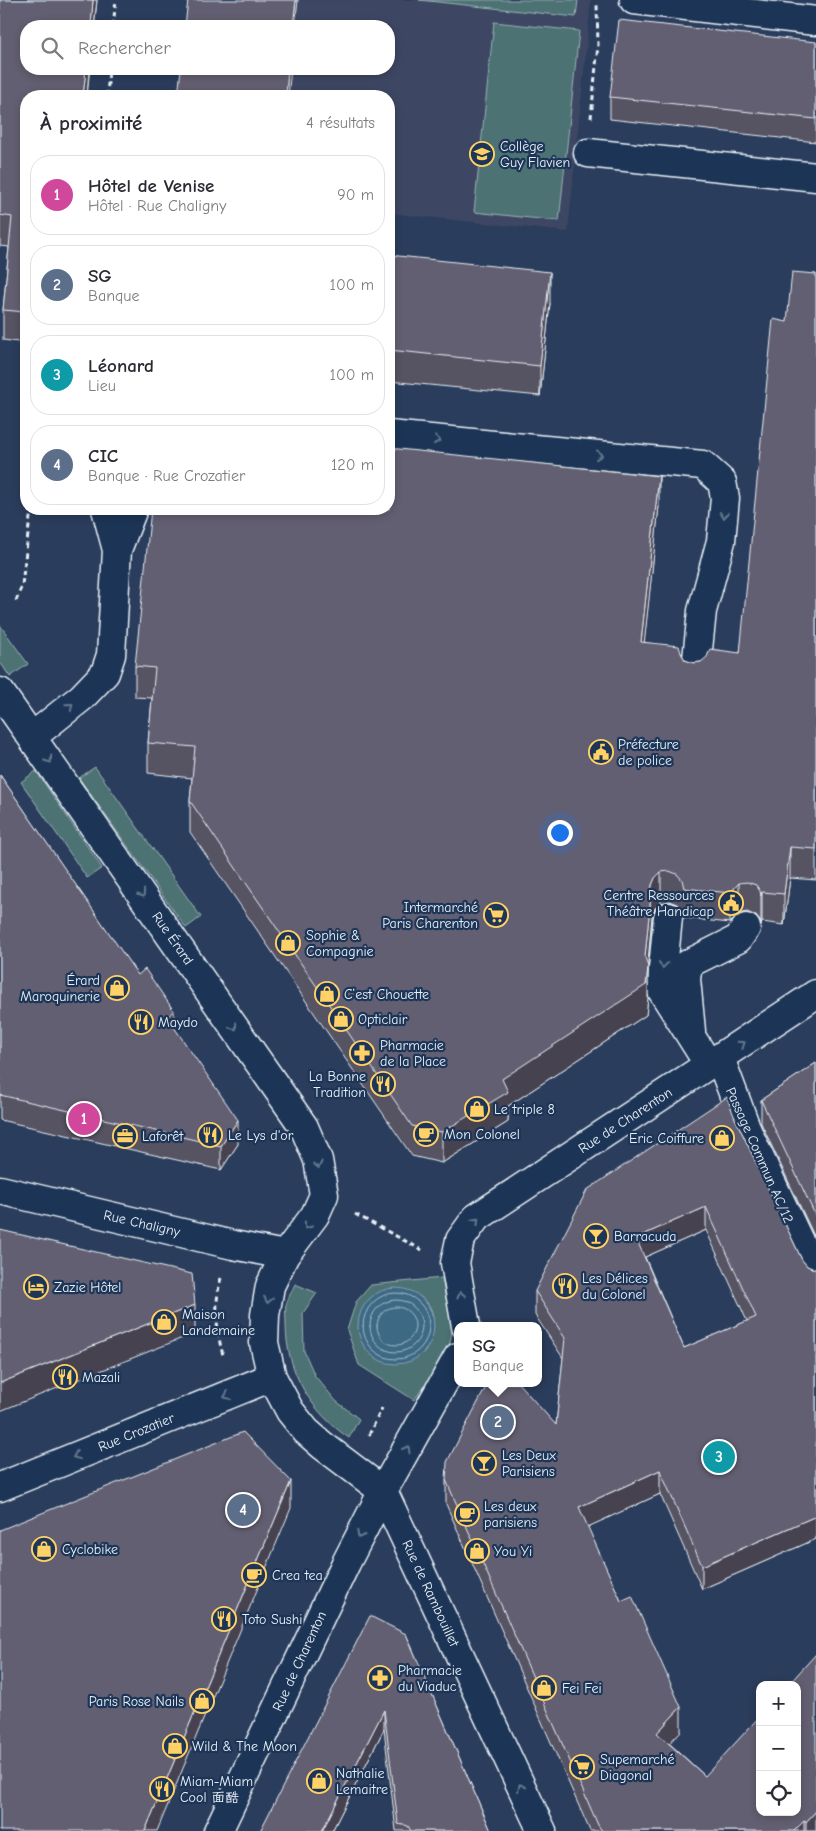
<!DOCTYPE html>
<html lang="fr">
<meta charset="utf-8">
<style>
body{margin:0;font-family:"Comic Neue","LXGW WenKai TC",sans-serif;background:#f7f7f7;color:#2b2b33}
.controls{position:absolute;right:15px;bottom:15px;display:grid;overflow:hidden;border-radius:10px;box-shadow:0 2px 8px #0003}
.controls button{width:45px;height:45px;display:grid;place-items:center;padding:0;border:0;border-bottom:1px solid #e1e1e2;background:#fff;color:#2b2b33;font:25px sans-serif}
.you{position:absolute;left:559px;top:832px;width:18px;height:18px;margin:-12px;border:4px solid #fff;border-radius:50%;background:#1a73e8;box-shadow:0 0 0 8px #1a73e833}
.badge{display:grid;place-items:center;width:32px;height:32px;border-radius:50%;background:#db2777;color:#fff;font-size:16px;font-weight:700}
.pin{position:absolute;translate:-50% -50%;border:2px solid #fff;box-shadow:0 1px 5px #0006}
.popup{position:absolute;left:454px;top:1322px;width:88px;height:65px;box-sizing:border-box;display:grid;place-content:center;border-radius:10px;background:#fff;filter:drop-shadow(0 1px 4px #0005);font-size:16px;white-space:nowrap;color:#7c7c81}
.popup b{font-size:19px;color:#2b2b33}
.popup::after{content:'';position:absolute;left:50%;top:100%;margin-left:-10px;border:10px solid transparent;border-top-color:#fff}
.list{margin:0;padding:0;list-style:none}
h2{display:flex;justify-content:space-between;align-items:center;height:65px;margin:0;padding:0 20px;font-size:21px}
h2 small{font-size:16px;font-weight:400;color:#7c7c81}
.list li{display:grid;grid-template-columns:32px 1fr auto;gap:15px;align-items:center;box-sizing:border-box;height:80px;margin:0 10px 10px;padding:0 10px;border:1px solid #e1e1e2;border-radius:20px}
.list b{display:block;font-size:19px;white-space:nowrap}
.list p{margin:0;font-size:16px;white-space:nowrap;color:#7c7c81}
.list em{font-size:16px;font-style:normal;color:#7c7c81}
.icon{flex:none;width:28px;height:28px;fill:none;stroke:currentColor;stroke-width:2;stroke-linecap:round;stroke-linejoin:round}
.map{position:relative;flex:none;width:816px;height:1831px;overflow:hidden}
.search{position:absolute;background:#fff;box-shadow:0 2px 8px #0003;left:20px;top:20px;width:375px;height:55px;display:flex;align-items:center;gap:12px;box-sizing:border-box;padding:0 18px;border-radius:20px;color:#7c7c81;font-size:19px}
.panel{position:absolute;background:#fff;box-shadow:0 2px 8px #0003;left:20px;top:90px;width:375px;height:425px;border-radius:20px}
.map>svg:first-child{display:block}
</style>
<div class="map">
<svg width="816" height="1831" viewBox="0 0 816 1831">
<rect width="100%" height="100%" fill="#2b3d5c"/>
<filter id="ink" filterUnits="userSpaceOnUse"><feTurbulence type="fractalNoise" baseFrequency=".02" numOctaves="2"/><feDisplacementMap in="SourceGraphic" scale="10" xChannelSelector="R" yChannelSelector="G"/><feConvolveMatrix kernelMatrix="1 2 1 2 8 2 1 2 1" color-interpolation-filters="sRGB"/></filter>
<g filter="url(#ink)">
<!-- built -->
<path fill="#3c4763" d="M190,0H591L568,232L389,213V96H180L183,69H389V26H187Z"/>
<!-- green -->
<path fill="#4e7273" stroke="#9bb2b6" fill-rule="evenodd" d="M419,0H578L576,17Z
M494,22L579,31L559,221L474,212Z
M0,625L28,664L10,677L0,662Z
M95,767L201,917L186,928L79,778Z
M36,771L102,868L87,878L21,782Z
M442,1278C444,1292 448,1306 451,1320C457,1350 430,1377 414,1400L359,1365L347,1330L356,1302L371,1285ZM392,1289C400,1291 411,1292 419,1296C440,1308 435,1336 424,1353L367,1302L378,1293Z
M295,1284L317,1293L303,1313L304,1351L315,1376L336,1401L359,1419L349,1438C311,1412 286,1371 286,1325C286,1318 285,1311 286,1305C288,1298 292,1291 295,1284Z"/>
<!-- water -->
<path fill="#3e6985" stroke="#829fb3" d="M358 1326a38 38 0 1 1 76 0a38 38 0 1 1-76 0Z"/>
<g fill="none" stroke-linecap="round" stroke-linejoin="round">
<!-- shore -->
<path stroke="#a4bbca" stroke-width="1" d="M363 1326a33 33 0 1 1 66 0a33 33 0 1 1-66 0Z
M370 1326a26 26 0 1 1 52 0a26 26 0 1 1-52 0Z
M377 1326a19 19 0 1 1 38 0a19 19 0 1 1-38 0Z"/>
<defs>
<path id="minor" d="M634,0L816,21
M588,153L816,177
M389,435L703,465L722,482L725,498L721,541L702,611L695,678
M117,550L133,509
M0,692L304,1127L318,1160L324,1195L315,1215L285,1255L270,1286L265,1315L264,1343L272,1377L290,1411L306,1431L322,1445L383,1491L542,1831
M32,737L82,697L105,673L111,655L117,550L106,509
M668,917L661,989L709,1065
M691,1031L686,979L688,964L738,939L746,928
M720,1058L748,1133L816,1277
M0,1190L233,1245L285,1255
M466,1326L455,1263L460,1240L476,1218L816,994
M0,1487L272,1377
M218,1831L346,1563L383,1491L458,1357"/>
</defs>
<!-- minor casing -->
<use href="#minor" stroke="#e8f1f8" stroke-width="31"/>
<!-- path -->
<path stroke="#e8f1f8" stroke-width="3" stroke-dasharray="5 4" stroke-linecap="butt" d="M113,26L116,0
M107,96L109,69
M591,118L598,45L597,5
M16,601L22,585L31,509
M355,1214L422,1250
M221,1278C214,1302 216,1334 224,1358
M369,1435L382,1408"/>
<!-- minor -->
<use href="#minor" stroke="#1d3557" stroke-width="28"/>
</g>
<!-- wall -->
<path fill="#565262" stroke="#e8f1f8" fill-rule="evenodd" d="M0,0H97L87,96H26V343L3,340V310L9,247L0,246Z
M816,42V142L610,119V97Z
M389,255L550,303L540,396L389,381Z
M816,274V880L790,878L784,925L762,922L761,926L760,921L756,916L747,912L739,914L730,923L684,918L682,910L677,904L669,901L661,903L655,908L652,915L648,966V998L646,1015L508,1106V1122L442,1163L412,1156L190,832V801L192,778L148,773V743L152,698L135,697V666L659,506L644,642L681,653L685,660L693,663L701,662L740,653L787,322Z
M0,775L174,1028L238,1144L221,1170L0,1120Z
M816,1063V1240L761,1123V1100Z
M734,1116L802,1260L807,1266L814,1269H816V1539L702,1589L660,1494L587,1527L681,1731L669,1743L705,1776L797,1812L816,1831H590L446,1504V1480L556,1425L563,1358L535,1315V1291ZM706,1230L747,1321L684,1348L645,1257Z
M406,1634L491,1831H396L384,1729L332,1831H260Z"/>
<!-- shaded-wall -->
<path fill="#464250" stroke="#e8f1f8" d="M93,0H97L94,26H91Z
M296,0H298L295,26H293Z
M86,69H89L87,96H83Z
M288,69H291L288,96H286Z
M550,272V303L540,396V366Z
M659,476V506L641,673V642Z
M790,847V878L784,925V894Z
M661,872V903L655,908L652,915L646,985L648,967V998L646,1015L508,1106V1122L442,1163V1132L502,1079L645,957L652,885L655,878Z
M739,883V914L730,923V893Z
M762,892V922L761,926V896Z
M174,1011V1036L167,1017Z
M238,1120V1144L221,1170V1146Z
M706,1207V1230L636,1261V1238Z
M195,1305V1333L0,1411V1383Z
M660,1470V1494L579,1531V1507Z
M291,1481V1508L157,1831H145Z
M816,1516V1539L702,1589V1566Z
M681,1707V1731L657,1756V1733Z
M384,1710V1729L332,1831H322Z
M816,1811V1831H806V1822Z
M804,1821V1831H794Z"/>
<!-- building -->
<path fill="#645f72" stroke="#e8f1f8" fill-rule="evenodd" d="M0,0H93L91,26H26V69H86L83,96H26V312L3,310L12,217L0,215Z
M188,0H296L293,26H185Z
M619,20L816,42V119L610,97Z
M181,69H288L286,96H178Z
M389,255L550,272L540,366L389,350Z
M792,272L816,274V849L790,847L784,894L762,892L761,896L760,891L756,885L747,882L739,883L730,893L684,888L682,880L677,874L669,871L661,872L655,878L652,885L645,957L648,967L646,985L502,1079L508,1092L442,1132L412,1126L190,801L195,747L148,743L155,668L135,666L151,509H389V448L659,476L641,642L679,646L681,653L685,660L693,663L701,662L707,657L710,649L740,653L773,319L787,322Z
M0,775L138,975L145,969L174,1011L167,1017L238,1120L221,1146L0,1095Z
M816,1063V1217L761,1100Z
M727,1097L734,1116L802,1260L807,1266L814,1269H816V1516L702,1566L660,1470L579,1507L621,1601L632,1596L681,1707L657,1733L705,1776L760,1716V1812H797V1685H788L816,1654V1811L806,1822L804,1821L794,1831H602L598,1825L446,1480L447,1462L488,1383H518L556,1425L565,1338L535,1291L587,1190ZM706,1207L756,1317L684,1348L636,1238Z
M0,1230L192,1274L195,1305L0,1383Z
M243,1432L291,1481L145,1831H0V1530Z
M370,1616L406,1634L491,1831H411L408,1826L398,1824L384,1710L322,1831H260Z"/>
<!-- one-way arrows -->
<defs><path id="oneway-chevron" d="M-2-3.5L2.5 0L-2 3.5" fill="none" stroke-width="1.6" stroke-linecap="round" stroke-linejoin="round" transform="scale(1.25)"/></defs>
<g stroke="#64778f">
<use href="#oneway-chevron" transform="translate(437 440) rotate(6)"/>
<use href="#oneway-chevron" transform="translate(599 455) rotate(6)"/>
<use href="#oneway-chevron" transform="translate(724 515) rotate(96)"/>
<use href="#oneway-chevron" transform="translate(70 706) rotate(-39)"/>
<use href="#oneway-chevron" transform="translate(49 760) rotate(55)"/>
<use href="#oneway-chevron" transform="translate(142 894) rotate(55)"/>
<use href="#oneway-chevron" transform="translate(663 965) rotate(96)"/>
<use href="#oneway-chevron" transform="translate(234 1027) rotate(55)"/>
<use href="#oneway-chevron" transform="translate(742 1044) rotate(-34)"/>
<use href="#oneway-chevron" transform="translate(318 1165) rotate(77)"/>
<use href="#oneway-chevron" transform="translate(476 1221) rotate(-47)"/>
<use href="#oneway-chevron" transform="translate(307 1226) rotate(126)"/>
<use href="#oneway-chevron" transform="translate(461 1295) rotate(-104)"/>
<use href="#oneway-chevron" transform="translate(268 1300) rotate(101)"/>
<use href="#oneway-chevron" transform="translate(227 1396) rotate(158)"/>
<use href="#oneway-chevron" transform="translate(407 1449) rotate(-60)"/>
<use href="#oneway-chevron" transform="translate(76 1456) rotate(158)"/>
<use href="#oneway-chevron" transform="translate(360 1535) rotate(118)"/>
<use href="#oneway-chevron" transform="translate(521 1787) rotate(-115)"/>
</g>
</g>
<!-- icons -->
<defs>
<symbol id="school-ring" viewBox="-11 -11 22 22"><circle r="9.5" fill="#1d3557" stroke="#ffd166" stroke-width="1.5"/><path d="M0-5L7-2L0 1L-7-2ZM-4 1L0 2.5L4 1V4Q0 6-4 4Z" fill="#ffd166"/></symbol>
<symbol id="civic-ring" viewBox="-11 -11 22 22"><circle r="9.5" fill="#1d3557" stroke="#ffd166" stroke-width="1.5"/><path d="M-.6-6.5H3V-4.5H.6V-3L4-1V1h2V6H-6V1h2V-1L-.6-3ZM-1.2 2.5V6h2.4V2.5Z" fill="#ffd166"/></symbol>
<symbol id="supermarket-ring" viewBox="-11 -11 22 22"><circle r="9.5" fill="#1d3557" stroke="#ffd166" stroke-width="1.5"/><path d="M-6-5.5h2.5l.6 2H6L4.5 2H-2.5L-4.4-4H-6ZM-1.5 3.2a1.3 1.3 0 1 0 .1 0ZM3 3.2a1.3 1.3 0 1 0 .1 0Z" fill="#ffd166"/></symbol>
<symbol id="shop-ring" viewBox="-11 -11 22 22"><circle r="9.5" fill="#1d3557" stroke="#ffd166" stroke-width="1.5"/><path d="M-5-2.5h2.3a2.7 3.5 0 0 1 5.4 0H5L5.5 6h-11ZM-1.5-2.5h3a1.5 2.3 0 0 0-3 0Z" fill="#ffd166"/></symbol>
<symbol id="restaurant-ring" viewBox="-11 -11 22 22"><circle r="9.5" fill="#1d3557" stroke="#ffd166" stroke-width="1.5"/><path d="M-5-6h1v4h1v-4h1v4h1v-4h1v5L-1.5 .5V6h-2V.5L-5-1ZM5-6V6H3V1.5H1.5Q1.5-4 5-6Z" fill="#ffd166"/></symbol>
<symbol id="pharmacy-ring" viewBox="-11 -11 22 22"><circle r="9.5" fill="#1d3557" stroke="#ffd166" stroke-width="1.5"/><path d="M-2-6h4v4h4v4h-4v4h-4v-4h-4v-4h4Z" fill="#ffd166"/></symbol>
<symbol id="cafe-ring" viewBox="-11 -11 22 22"><circle r="9.5" fill="#1d3557" stroke="#ffd166" stroke-width="1.5"/><path d="M-5.5-4.5H6V0H3Q3 3.5 0 3.5H-2.5Q-5.5 3.5-5.5 0ZM3-3.2v2h1.7v-2ZM-6 4.5H4V6H-6Z" fill="#ffd166"/></symbol>
<symbol id="office-ring" viewBox="-11 -11 22 22"><circle r="9.5" fill="#1d3557" stroke="#ffd166" stroke-width="1.5"/><path d="M-6-3h4V-5.5h4V-3h4V5H-6ZM-1-4.5V-3h2v-1.5ZM-6 0V1H6V0Z" fill="#ffd166"/></symbol>
<symbol id="bar-ring" viewBox="-11 -11 22 22"><circle r="9.5" fill="#1d3557" stroke="#ffd166" stroke-width="1.5"/><path d="M-6-5H6L.8 .8V4.5H3.5V6h-7V4.5H-.8V.8Z" fill="#ffd166"/></symbol>
<symbol id="hotel-ring" viewBox="-11 -11 22 22"><circle r="9.5" fill="#1d3557" stroke="#ffd166" stroke-width="1.5"/><path d="M-6-4.5h1.5V1H6V5H4.5V3h-9V5H-6ZM-4 0a1.8 1.8 0 1 1 3.6 0ZM.5 0V-2.5h3Q6-2.5 6 0Z" fill="#ffd166"/></symbol>
</defs>
<g fill-rule="evenodd">
<use href="#school-ring" x="468" y="140" width="28" height="28"/>
<use href="#civic-ring" x="587" y="738" width="28" height="28"/>
<use href="#civic-ring" x="717" y="889" width="28" height="28"/>
<use href="#supermarket-ring" x="482" y="901" width="28" height="28"/>
<use href="#shop-ring" x="274" y="929" width="28" height="28"/>
<use href="#shop-ring" x="103" y="974" width="28" height="28"/>
<use href="#shop-ring" x="313" y="980" width="28" height="28"/>
<use href="#shop-ring" x="327" y="1005" width="28" height="28"/>
<use href="#restaurant-ring" x="127" y="1008" width="28" height="28"/>
<use href="#pharmacy-ring" x="348" y="1039" width="28" height="28"/>
<use href="#restaurant-ring" x="369" y="1070" width="28" height="28"/>
<use href="#shop-ring" x="463" y="1095" width="28" height="28"/>
<use href="#cafe-ring" x="412" y="1120" width="28" height="28"/>
<use href="#restaurant-ring" x="196" y="1121" width="28" height="28"/>
<use href="#office-ring" x="111" y="1122" width="28" height="28"/>
<use href="#shop-ring" x="708" y="1124" width="28" height="28"/>
<use href="#bar-ring" x="582" y="1222" width="28" height="28"/>
<use href="#restaurant-ring" x="551" y="1272" width="28" height="28"/>
<use href="#hotel-ring" x="22" y="1273" width="28" height="28"/>
<use href="#shop-ring" x="150" y="1308" width="28" height="28"/>
<use href="#restaurant-ring" x="51" y="1363" width="28" height="28"/>
<use href="#bar-ring" x="470" y="1449" width="28" height="28"/>
<use href="#cafe-ring" x="453" y="1500" width="28" height="28"/>
<use href="#shop-ring" x="30" y="1535" width="28" height="28"/>
<use href="#shop-ring" x="463" y="1537" width="28" height="28"/>
<use href="#cafe-ring" x="240" y="1561" width="28" height="28"/>
<use href="#restaurant-ring" x="210" y="1605" width="28" height="28"/>
<use href="#pharmacy-ring" x="366" y="1664" width="28" height="28"/>
<use href="#shop-ring" x="530" y="1674" width="28" height="28"/>
<use href="#shop-ring" x="188" y="1687" width="28" height="28"/>
<use href="#shop-ring" x="161" y="1732" width="28" height="28"/>
<use href="#supermarket-ring" x="568" y="1753" width="28" height="28"/>
<use href="#shop-ring" x="305" y="1767" width="28" height="28"/>
<use href="#restaurant-ring" x="148" y="1775" width="28" height="28"/>
</g>
<g text-anchor="middle" stroke-width="4.5" stroke-linejoin="round" paint-order="stroke">
<!-- poi labels -->
<g font-size="14" fill="#e8f1f8" stroke="#1d3557" text-anchor="start">
<text x="500" y="151">Collège<tspan x="500" dy="16">Guy Flavien</tspan></text>
<text x="618" y="749">Préfecture<tspan x="618" dy="16">de police</tspan></text>
<text x="714" y="900" text-anchor="end">Centre Ressources<tspan x="714" dy="16">Théâtre Handicap</tspan></text>
<text x="478" y="912" text-anchor="end">Intermarché<tspan x="478" dy="16">Paris Charenton</tspan></text>
<text x="306" y="940">Sophie &amp;<tspan x="306" dy="16">Compagnie</tspan></text>
<text x="100" y="985" text-anchor="end">Érard<tspan x="100" dy="16">Maroquinerie</tspan></text>
<text x="344" y="999">C’est Chouette</text>
<text x="358" y="1024">Opticlair</text>
<text x="158" y="1027">Maydo</text>
<text x="380" y="1050">Pharmacie<tspan x="380" dy="16">de la Place</tspan></text>
<text x="366" y="1081" text-anchor="end">La Bonne<tspan x="366" dy="16">Tradition</tspan></text>
<text x="494" y="1114">Le triple 8</text>
<text x="444" y="1139">Mon Colonel</text>
<text x="228" y="1140">Le Lys d'or</text>
<text x="142" y="1141">Laforêt</text>
<text x="704" y="1143" text-anchor="end">Eric Coiffure</text>
<text x="614" y="1241">Barracuda</text>
<text x="582" y="1283">Les Délices<tspan x="582" dy="16">du Colonel</tspan></text>
<text x="54" y="1292">Zazie Hôtel</text>
<text x="182" y="1319">Maison<tspan x="182" dy="16">Landemaine</tspan></text>
<text x="82" y="1382">Mazali</text>
<text x="502" y="1460">Les Deux<tspan x="502" dy="16">Parisiens</tspan></text>
<text x="484" y="1511">Les deux<tspan x="484" dy="16">parisiens</tspan></text>
<text x="62" y="1554">Cyclobike</text>
<text x="494" y="1556">You Yi</text>
<text x="272" y="1580">Crea tea</text>
<text x="242" y="1624">Toto Sushi</text>
<text x="398" y="1675">Pharmacie<tspan x="398" dy="16">du Viaduc</tspan></text>
<text x="562" y="1693">Fei Fei</text>
<text x="184" y="1706" text-anchor="end">Paris Rose Nails</text>
<text x="192" y="1751">Wild &amp; The Moon</text>
<text x="600" y="1764">Supemarché<tspan x="600" dy="16">Diagonal</tspan></text>
<text x="336" y="1778">Nathalie<tspan x="336" dy="16">Lemaitre</tspan></text>
<text x="180" y="1786">Miam-Miam<tspan x="180" dy="16">Cool 面酷</tspan></text>
</g>
<!-- street labels -->
<g font-size="14" fill="#e8f1f8" stroke="#1d3557">
<text transform="translate(173 938) rotate(55)" y="5">Rue Érard</text>
<text transform="translate(625 1120) rotate(-33)" y="5">Rue de Charenton</text>
<text transform="translate(760 1155) rotate(66)" y="5">Passage Commun AC/12</text>
<text transform="translate(142 1223) rotate(13)" y="5">Rue Chaligny</text>
<text transform="translate(136 1432) rotate(-22)" y="5">Rue Crozatier</text>
<text transform="translate(431 1593) rotate(65)" y="5">Rue de Rambouillet</text>
<text transform="translate(299 1661) rotate(-65)" y="5">Rue de Charenton</text>
</g>
</g>
</svg>
<div class="controls">
<button>+</button>
<button>−</button>
<button><svg class="icon" aria-label="locate" viewBox="0 0 24 24"><circle cx="12" cy="12" r="6"/><path d="M12 2v4M12 18v4M2 12h4M18 12h4"/></svg></button>
</div>
<div class="you"></div>
<div class="pin badge" style="left:84px;top:1119px;background:#d1479c">1</div>
<div class="pin badge" style="left:498px;top:1422px;background:#5c6f8a">2</div>
<div class="popup"><b>SG</b>Banque</div>
<div class="pin badge" style="left:719px;top:1457px;background:#0f9aa8">3</div>
<div class="pin badge" style="left:243px;top:1510px;background:#5c6f8a">4</div>
<div class="search"><svg class="icon" aria-label="search" viewBox="0 0 24 24"><circle cx="10" cy="10" r="6"/><path d="M15 15l6 6"/></svg>Rechercher</div>
<section class="panel">
<h2>À proximité<small>4 résultats</small></h2>
<ul class="list">
<li><span class="badge" style="background:#d1479c">1</span><div><b>Hôtel de Venise</b><p>Hôtel · Rue Chaligny</p></div><em>90 m</em></li>
<li><span class="badge" style="background:#5c6f8a">2</span><div><b>SG</b><p>Banque</p></div><em>100 m</em></li>
<li><span class="badge" style="background:#0f9aa8">3</span><div><b>Léonard</b><p>Lieu</p></div><em>100 m</em></li>
<li><span class="badge" style="background:#5c6f8a">4</span><div><b>CIC</b><p>Banque · Rue Crozatier</p></div><em>120 m</em></li>
</ul>
</section>
</div>
